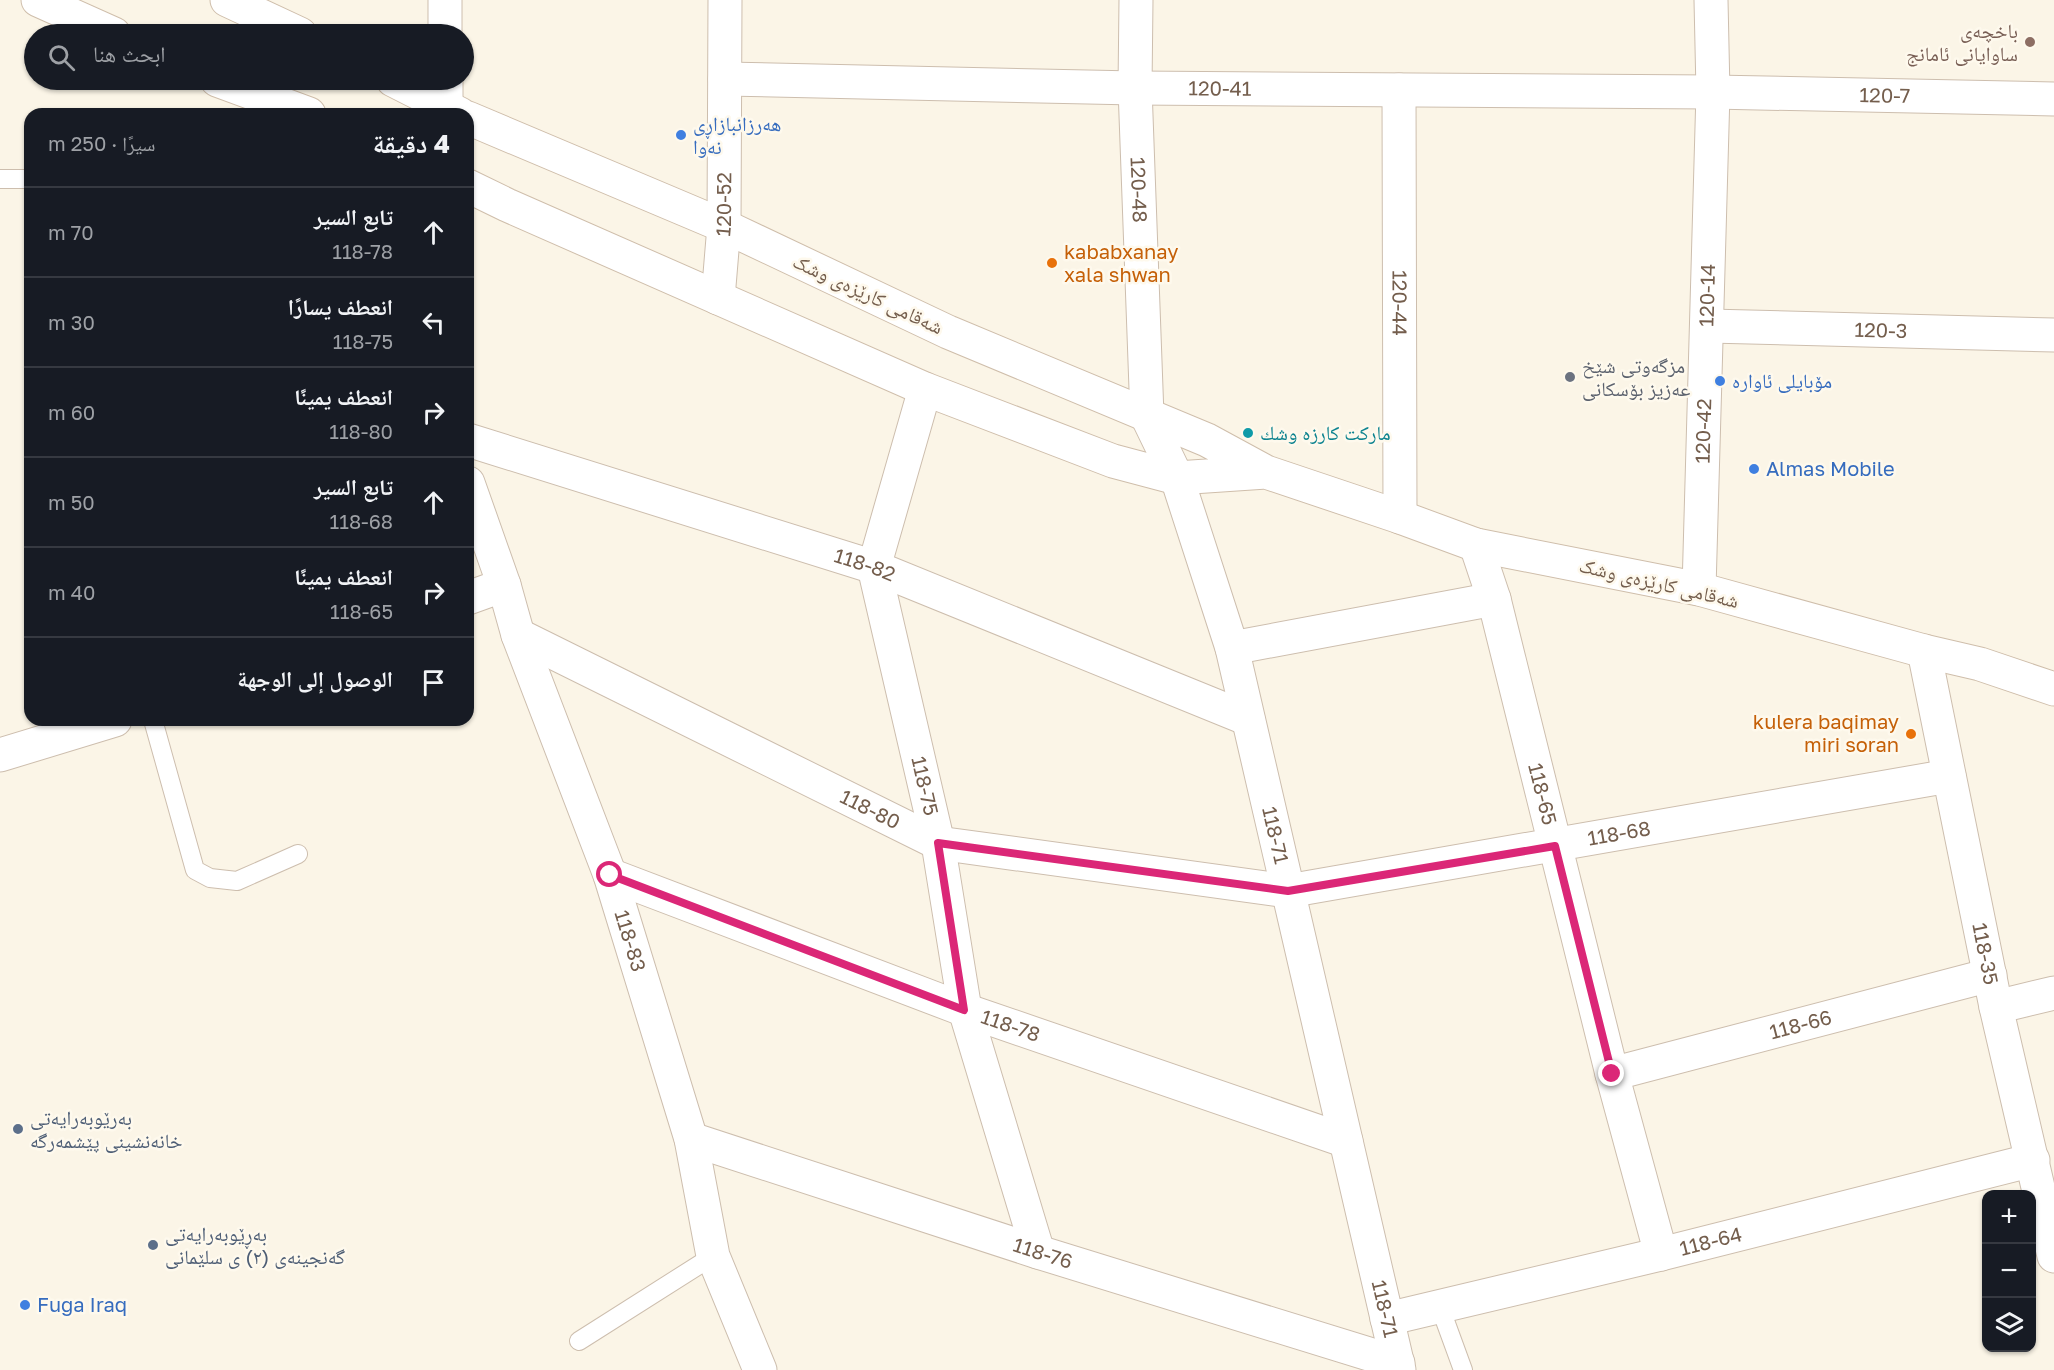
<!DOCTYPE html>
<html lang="ar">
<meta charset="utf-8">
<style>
body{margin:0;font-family:"Golos Text","Noto Naskh Arabic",sans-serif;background:#20242c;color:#f1f3f6;direction:rtl}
.controls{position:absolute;right:18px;bottom:18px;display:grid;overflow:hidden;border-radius:12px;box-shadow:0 2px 4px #0004}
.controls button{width:54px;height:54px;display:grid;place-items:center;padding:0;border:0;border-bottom:2px solid #363941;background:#171b24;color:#f1f3f6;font:30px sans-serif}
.stop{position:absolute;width:18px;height:18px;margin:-14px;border:4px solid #db2777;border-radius:50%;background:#fff}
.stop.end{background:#db2777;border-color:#fff;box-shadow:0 2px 6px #0008}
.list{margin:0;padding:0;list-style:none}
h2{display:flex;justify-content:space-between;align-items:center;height:78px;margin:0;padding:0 24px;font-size:26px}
h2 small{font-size:20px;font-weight:400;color:#9ea1a6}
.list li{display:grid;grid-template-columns:39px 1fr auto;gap:18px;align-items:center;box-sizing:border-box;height:90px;padding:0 24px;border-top:2px solid #363941}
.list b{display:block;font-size:22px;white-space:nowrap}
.list p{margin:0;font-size:20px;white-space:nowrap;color:#9ea1a6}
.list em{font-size:20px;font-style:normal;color:#9ea1a6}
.icon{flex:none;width:33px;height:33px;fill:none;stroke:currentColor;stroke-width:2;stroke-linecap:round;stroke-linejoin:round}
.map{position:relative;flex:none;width:2054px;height:1370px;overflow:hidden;direction:ltr}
.search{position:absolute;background:#171b24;box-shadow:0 2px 4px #0004;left:24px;top:24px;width:450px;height:66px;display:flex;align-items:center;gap:15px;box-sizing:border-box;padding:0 21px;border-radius:33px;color:#9ea1a6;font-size:22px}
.panel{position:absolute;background:#171b24;box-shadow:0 2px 4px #0004;left:24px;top:108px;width:450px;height:618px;border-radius:18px;direction:rtl}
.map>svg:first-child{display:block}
</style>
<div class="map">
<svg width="2054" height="1370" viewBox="0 0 2054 1370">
<rect width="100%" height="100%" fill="#fbf5e7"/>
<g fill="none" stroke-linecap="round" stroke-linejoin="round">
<defs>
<path id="lane" d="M0,179H30
M153,720L195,870L210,878L237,881L298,854
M1440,1307L1463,1370
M579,1341L713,1256"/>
<g id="street">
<path d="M445,0V34"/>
<path id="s1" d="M1136,0L1135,88L1147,416L1177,478L1232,648L1399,1370"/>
<path id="s2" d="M725,79L1135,88L1713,92L2054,99"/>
<path d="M446,80V108"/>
<path id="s3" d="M1399,90L1400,517"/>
<path id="s4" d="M718,298L724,226L725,0"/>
<path id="s5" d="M1709,326L2054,335"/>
<path id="s6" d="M925,389L874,567L938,843L965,1010L1038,1252"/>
<path id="s7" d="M468,440L874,567L1248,719"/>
<path id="s8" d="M468,483L504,585L518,635L610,875L691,1139L713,1256L760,1370"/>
<path id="s9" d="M1476,545L1494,599L1612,1074L1661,1254"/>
<path id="s10" d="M1699,589L1713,92L1711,0"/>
<path d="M468,598L504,585"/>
<path id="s11" d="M518,635L938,843L1288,891L1949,776"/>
<path d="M1232,648L1494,599"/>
<path id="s12" d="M1924,651L1996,1007L2054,1256"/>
<path d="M0,755L115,720"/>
<path id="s13" d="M610,875L965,1010L1346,1141"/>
<path d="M1996,1007L2054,993"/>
<path id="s14" d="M1612,1074L1990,975"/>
<path id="s15" d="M691,1139L1038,1252L1398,1363"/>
<path id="s16" d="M1387,1319L1661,1254L2033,1160"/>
</g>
<path id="secondary" d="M38,0L114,34
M227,0L300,34
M217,80L309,114
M393,80L460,114
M468,118L724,226L948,332L1207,440L1266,472L1400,517L1476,545L1699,589L1924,651L1980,664L2054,689
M468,186L507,205L925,389L1113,461L1177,478L1266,472"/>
</defs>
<!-- lane casing -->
<use href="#lane" stroke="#cdbeae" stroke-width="20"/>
<!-- street casing -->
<use href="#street" stroke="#cdbeae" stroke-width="35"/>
<!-- secondary casing -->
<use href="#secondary" stroke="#cfbeab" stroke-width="35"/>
<!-- lane -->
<use href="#lane" stroke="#fff" stroke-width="18"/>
<!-- street -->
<use href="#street" stroke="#fff" stroke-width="33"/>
<!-- secondary -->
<use href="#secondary" stroke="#fff" stroke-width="33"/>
</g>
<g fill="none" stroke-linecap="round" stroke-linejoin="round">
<!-- route -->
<path stroke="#db2777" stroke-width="8" d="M610,875L964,1010L938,843L1288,891L1555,846L1612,1074"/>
</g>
<!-- markers -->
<circle fill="#8d6e63" stroke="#fef9ed" stroke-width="2" cx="2030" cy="42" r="6"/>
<g fill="#3f7fe0" stroke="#fef9ed" stroke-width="2">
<circle cx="681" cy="135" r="6"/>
<circle cx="1720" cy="381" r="6"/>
<circle cx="1754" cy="469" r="6"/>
<circle cx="25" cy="1305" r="6"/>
</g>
<g fill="#e8710a" stroke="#fef9ed" stroke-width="2">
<circle cx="1052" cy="263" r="6"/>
<circle cx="1911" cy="734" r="6"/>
</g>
<circle fill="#6b7280" stroke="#fef9ed" stroke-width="2" cx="1570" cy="377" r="6"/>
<circle fill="#0f9aa8" stroke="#fef9ed" stroke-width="2" cx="1248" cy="433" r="6"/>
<g fill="#5c6f8a" stroke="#fef9ed" stroke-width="2">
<circle cx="18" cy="1129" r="6"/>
<circle cx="153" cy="1245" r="6"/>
</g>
<g text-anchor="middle" stroke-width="5" stroke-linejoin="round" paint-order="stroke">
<!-- education labels -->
<g font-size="20" fill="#785e54" stroke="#fef9ed" text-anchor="end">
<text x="2018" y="38">باخچەی<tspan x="2018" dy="23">ساوایانی ئامانج</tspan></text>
</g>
<!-- street labels -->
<g font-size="20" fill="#745e4d" stroke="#fef9ed">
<text dy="7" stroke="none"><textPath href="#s2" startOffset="495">120-41</textPath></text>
<text dy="7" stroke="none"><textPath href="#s2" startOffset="1160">120-7</textPath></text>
<text dy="7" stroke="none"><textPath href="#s1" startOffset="190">120-48</textPath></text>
<text dy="7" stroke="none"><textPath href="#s4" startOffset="94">120-52</textPath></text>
<text transform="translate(868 294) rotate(25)" y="7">شەقامی کارێزەی وشک</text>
<text dy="7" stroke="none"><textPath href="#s10" startOffset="294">120-14</textPath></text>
<text dy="7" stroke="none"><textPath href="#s3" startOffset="213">120-44</textPath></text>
<text dy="7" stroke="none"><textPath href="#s5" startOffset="172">120-3</textPath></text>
<text dy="7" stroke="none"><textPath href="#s10" startOffset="158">120-42</textPath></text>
<text dy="7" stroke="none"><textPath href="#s7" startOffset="416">118-82</textPath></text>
<text transform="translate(1659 583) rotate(13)" y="7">شەقامی کارێزەی وشک</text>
<text dy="7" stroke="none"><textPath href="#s6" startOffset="410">118-75</textPath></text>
<text dy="7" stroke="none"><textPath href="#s9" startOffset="258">118-65</textPath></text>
<text dy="7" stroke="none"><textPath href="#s11" startOffset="393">118-80</textPath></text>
<text dy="7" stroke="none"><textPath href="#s11" startOffset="1158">118-68</textPath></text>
<text dy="7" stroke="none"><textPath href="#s1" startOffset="856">118-71</textPath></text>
<text dy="7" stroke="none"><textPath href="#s8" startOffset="486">118-83</textPath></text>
<text dy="7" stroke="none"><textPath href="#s12" startOffset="309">118-35</textPath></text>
<text dy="7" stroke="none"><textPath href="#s14" startOffset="195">118-66</textPath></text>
<text dy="7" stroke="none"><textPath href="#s13" startOffset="428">118-78</textPath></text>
<text dy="7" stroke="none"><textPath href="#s16" startOffset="333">118-64</textPath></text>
<text dy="7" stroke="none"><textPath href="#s15" startOffset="370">118-76</textPath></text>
<text dy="7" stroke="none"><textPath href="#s1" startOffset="1342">118-71</textPath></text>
</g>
<!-- shop labels -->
<g font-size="20" fill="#366cbe" stroke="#fef9ed" text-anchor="start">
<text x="693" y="131">هەرزانبازاڕی<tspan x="693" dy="23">نەوا</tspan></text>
<text x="1732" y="388">مۆبایلی ئاوارە</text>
<text x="1766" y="476">Almas Mobile</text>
<text x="37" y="1312">Fuga Iraq</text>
</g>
<!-- food labels -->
<g font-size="20" fill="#c56008" stroke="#fef9ed" text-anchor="start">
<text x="1064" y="259">kababxanay<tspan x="1064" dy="23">xala shwan</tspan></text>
<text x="1899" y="729" text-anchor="end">kulera baqimay<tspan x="1899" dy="23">miri soran</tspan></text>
</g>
<!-- worship labels -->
<g font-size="20" fill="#5b616d" stroke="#fef9ed" text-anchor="start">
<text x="1582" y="373">مزگەوتی شێخ<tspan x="1582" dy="23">عەزیز بۆسکانی</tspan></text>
</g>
<!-- culture labels -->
<g font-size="20" fill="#0d838f" stroke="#fef9ed" text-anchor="start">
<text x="1260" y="440">ماركت كارزه وشك</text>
</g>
<!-- service labels -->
<g font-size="20" fill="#4e5e75" stroke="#fef9ed" text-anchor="start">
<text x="30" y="1125">بەرێوبەرایەتی<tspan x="30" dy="23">خانەنشینی پێشمەرگە</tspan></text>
<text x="165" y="1241">بەڕێوبەرایەتی<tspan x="165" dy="23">گەنجینەی (۲) ی سلێمانی</tspan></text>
</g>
</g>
</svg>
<div class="controls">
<button>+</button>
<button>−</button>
<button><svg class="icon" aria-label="layers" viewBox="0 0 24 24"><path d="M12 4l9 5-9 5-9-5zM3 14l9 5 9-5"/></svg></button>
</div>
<div class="stop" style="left:610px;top:875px"></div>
<div class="stop end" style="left:1612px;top:1074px"></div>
<div class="search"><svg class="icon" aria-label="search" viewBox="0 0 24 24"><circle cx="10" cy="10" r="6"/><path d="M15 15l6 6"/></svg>ابحث هنا</div>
<section class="panel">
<h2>4 دقيقة<small>سيرًا · 250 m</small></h2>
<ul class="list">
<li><svg class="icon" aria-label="ahead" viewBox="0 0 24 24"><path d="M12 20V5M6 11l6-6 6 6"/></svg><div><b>تابع السير</b><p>118-78</p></div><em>70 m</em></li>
<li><svg class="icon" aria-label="left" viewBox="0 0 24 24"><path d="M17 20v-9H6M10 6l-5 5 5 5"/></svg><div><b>انعطف يسارًا</b><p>118-75</p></div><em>30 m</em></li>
<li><svg class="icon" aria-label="right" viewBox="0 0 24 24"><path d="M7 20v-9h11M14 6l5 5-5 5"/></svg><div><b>انعطف يمينًا</b><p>118-80</p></div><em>60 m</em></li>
<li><svg class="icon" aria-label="ahead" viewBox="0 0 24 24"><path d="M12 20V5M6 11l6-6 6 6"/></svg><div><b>تابع السير</b><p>118-68</p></div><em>50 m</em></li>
<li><svg class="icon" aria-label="right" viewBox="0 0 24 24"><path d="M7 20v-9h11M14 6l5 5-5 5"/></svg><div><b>انعطف يمينًا</b><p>118-65</p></div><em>40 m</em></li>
<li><svg class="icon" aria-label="arrive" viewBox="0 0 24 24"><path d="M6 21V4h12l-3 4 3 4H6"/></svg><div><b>الوصول إلى الوجهة</b></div></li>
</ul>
</section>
</div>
